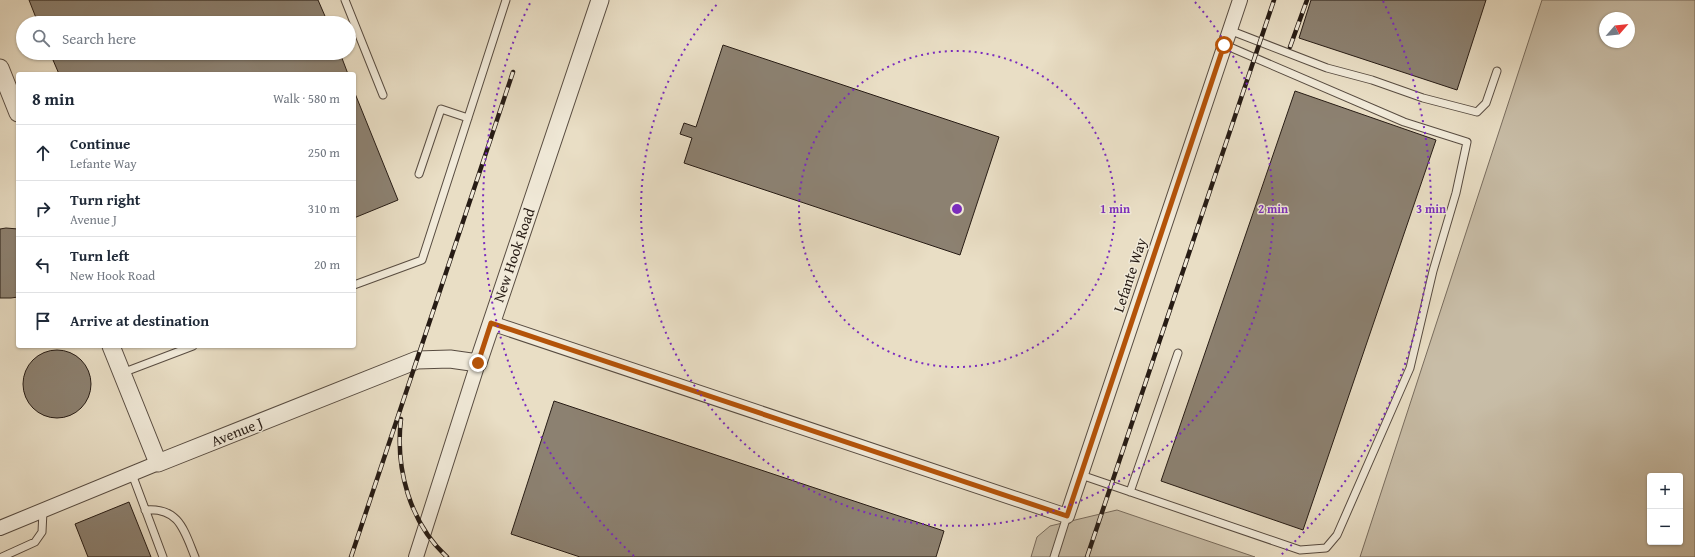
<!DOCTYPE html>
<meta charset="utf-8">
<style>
body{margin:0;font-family:"Gentium Book Plus",serif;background:#f2f2f3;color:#1f2937}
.controls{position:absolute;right:12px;bottom:12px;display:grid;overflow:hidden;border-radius:4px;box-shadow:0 1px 3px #0004}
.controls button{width:36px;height:36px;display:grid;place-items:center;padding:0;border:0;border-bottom:1px solid #e0e1e3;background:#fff;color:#1f2937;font:20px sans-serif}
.compass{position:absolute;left:1599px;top:12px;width:36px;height:36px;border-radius:50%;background:#fff;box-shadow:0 1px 3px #0004;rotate:62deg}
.stop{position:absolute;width:12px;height:12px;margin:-9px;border:3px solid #b45309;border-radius:50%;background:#fff}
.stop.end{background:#b45309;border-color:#fff;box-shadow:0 1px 4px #0008}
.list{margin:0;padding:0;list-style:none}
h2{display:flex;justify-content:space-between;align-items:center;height:52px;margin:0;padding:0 16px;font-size:17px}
h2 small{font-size:13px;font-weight:400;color:#747a83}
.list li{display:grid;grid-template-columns:26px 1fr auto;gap:12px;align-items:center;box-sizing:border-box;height:56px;padding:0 16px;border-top:1px solid #e0e1e3}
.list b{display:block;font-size:15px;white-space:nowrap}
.list p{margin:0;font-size:13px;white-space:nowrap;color:#747a83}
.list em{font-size:13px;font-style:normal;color:#747a83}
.icon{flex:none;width:22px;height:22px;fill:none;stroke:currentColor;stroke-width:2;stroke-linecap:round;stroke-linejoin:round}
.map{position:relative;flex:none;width:1695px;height:557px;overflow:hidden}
.search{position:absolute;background:#fff;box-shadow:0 1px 3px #0004;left:16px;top:16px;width:340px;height:44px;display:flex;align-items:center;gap:10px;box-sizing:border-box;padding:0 14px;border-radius:22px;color:#747a83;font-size:15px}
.panel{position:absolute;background:#fff;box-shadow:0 1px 3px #0004;left:16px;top:72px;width:340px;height:276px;border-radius:4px}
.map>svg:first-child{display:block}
</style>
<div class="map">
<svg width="1695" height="557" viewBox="0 0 1695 557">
<rect width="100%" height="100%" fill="#e9dec5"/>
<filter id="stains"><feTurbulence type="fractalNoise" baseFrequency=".005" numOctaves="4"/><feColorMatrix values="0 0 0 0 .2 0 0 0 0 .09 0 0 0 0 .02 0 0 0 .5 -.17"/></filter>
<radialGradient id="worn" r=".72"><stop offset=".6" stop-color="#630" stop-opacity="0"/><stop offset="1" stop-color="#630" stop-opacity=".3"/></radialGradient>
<!-- green -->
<path fill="#c8bda7" stroke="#786c5e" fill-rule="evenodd" d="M1542,0H1695V557H1360ZM1605,18H1629V42H1605ZM1650,476H1680V542H1650Z
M1117,510L1255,557H1031L1037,537L1050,526Z"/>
<!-- building -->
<path fill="#8c8171" stroke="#271c15" d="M29,0H318L328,23H38Z
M1311,0H1486L1457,90L1299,38Z
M723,45L999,137L960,255L684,163L692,138L680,134L684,123L696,127Z
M50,53H340L348,74H59Z
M354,91L398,200L354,218Z
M1295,91L1436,140L1303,530L1161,481Z
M6,228L18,229V297L11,298H0V229Z
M23 384a34 34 0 1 1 68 0a34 34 0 1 1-68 0Z
M554,401L944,531L936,557H580L511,534Z
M129,502L151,557H88L75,524Z"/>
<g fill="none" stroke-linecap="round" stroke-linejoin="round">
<defs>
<path id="service" d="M345,0L383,95
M1229,30L1327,68L1372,80L1423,98L1477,112L1486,103L1497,71
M419,174L441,109L468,118
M354,285L422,260L506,0
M122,373L193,346
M132,474L163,557
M1081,475L1300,550L1326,548L1337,535L1410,368L1433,271L1456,193L1467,142L1404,122L1225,45
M1130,492L1178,353
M145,510C179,507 184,530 195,557
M2,557L35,542L42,532L43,511
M1054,557L1067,516"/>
<path id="minor" d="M491,323L1067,516L1240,0
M0,528L158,463
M416,557L478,363"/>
<path id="tertiary" d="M0,68L18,113
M111,346L158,463L417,360L450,359L478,363L600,0"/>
</defs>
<!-- service casing -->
<use href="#service" stroke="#584c41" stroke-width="9"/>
<!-- minor casing -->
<use href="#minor" stroke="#584c41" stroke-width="16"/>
<!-- tertiary casing -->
<use href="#tertiary" stroke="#584c41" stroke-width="19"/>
<!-- service -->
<use href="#service" stroke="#f1ead9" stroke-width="7"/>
<!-- minor -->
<use href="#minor" stroke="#f1ead9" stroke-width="14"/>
<!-- tertiary -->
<use href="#tertiary" stroke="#f1ead9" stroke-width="17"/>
<defs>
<path id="rail" d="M1290,47L1307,0
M401,419C395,469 410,523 447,557
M351,557L513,72
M1087,557L1274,0"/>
</defs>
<!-- rail casing -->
<use href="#rail" stroke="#271c15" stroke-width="4.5"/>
<!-- rail -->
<use href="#rail" stroke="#f1ead9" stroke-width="3" stroke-dasharray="9" stroke-linecap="butt"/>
</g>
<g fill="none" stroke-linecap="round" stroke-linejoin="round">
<!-- route -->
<path stroke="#b45309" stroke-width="5" d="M478,363L491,323L1067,516L1224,45"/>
</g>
<!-- distance rings -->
<g fill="none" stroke="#7b2cbf" stroke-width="2" stroke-dasharray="2 4">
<circle cx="957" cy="209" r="158"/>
<path d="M1195 2A316 316 0 1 1 719 2"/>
<path d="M634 556A474 474 0 0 1 531 1M1383 1A474 474 0 0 1 1280 556"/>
</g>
<g text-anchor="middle" stroke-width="3" stroke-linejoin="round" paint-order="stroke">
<!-- street labels -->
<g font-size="15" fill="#271c15" stroke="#f1ead9">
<text transform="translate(514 255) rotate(-71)" y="5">New Hook Road</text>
<text transform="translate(1130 275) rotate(-72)" y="5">Lefante Way</text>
<text transform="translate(237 432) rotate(-22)" y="5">Avenue J</text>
</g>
</g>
<circle cx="957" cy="209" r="6" fill="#7b2cbf" stroke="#f1ead9" stroke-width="2"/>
<g font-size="12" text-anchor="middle" font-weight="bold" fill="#7b2cbf" stroke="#f1ead9" stroke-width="3" stroke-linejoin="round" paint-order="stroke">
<text x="1115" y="213">1 min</text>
<text x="1273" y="213">2 min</text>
<text x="1431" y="213">3 min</text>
</g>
<rect width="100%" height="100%" filter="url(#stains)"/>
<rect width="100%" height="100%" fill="url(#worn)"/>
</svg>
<div class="controls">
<button>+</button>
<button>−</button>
</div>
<svg class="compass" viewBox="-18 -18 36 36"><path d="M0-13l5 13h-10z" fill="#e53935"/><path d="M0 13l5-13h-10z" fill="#747a83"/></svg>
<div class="stop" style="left:1224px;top:45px"></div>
<div class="stop end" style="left:478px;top:363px"></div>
<div class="search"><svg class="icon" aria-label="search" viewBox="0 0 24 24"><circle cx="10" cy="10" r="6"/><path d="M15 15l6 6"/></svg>Search here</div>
<section class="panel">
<h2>8 min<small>Walk · 580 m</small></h2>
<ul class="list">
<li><svg class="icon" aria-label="ahead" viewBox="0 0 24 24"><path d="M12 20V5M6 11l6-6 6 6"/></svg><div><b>Continue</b><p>Lefante Way</p></div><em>250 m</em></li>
<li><svg class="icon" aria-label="right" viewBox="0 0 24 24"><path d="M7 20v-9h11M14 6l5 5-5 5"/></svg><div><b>Turn right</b><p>Avenue J</p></div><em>310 m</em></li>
<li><svg class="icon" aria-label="left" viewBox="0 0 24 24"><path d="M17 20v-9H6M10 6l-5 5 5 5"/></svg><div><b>Turn left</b><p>New Hook Road</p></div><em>20 m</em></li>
<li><svg class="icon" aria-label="arrive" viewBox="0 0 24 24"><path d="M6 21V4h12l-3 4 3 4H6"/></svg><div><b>Arrive at destination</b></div></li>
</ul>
</section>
</div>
